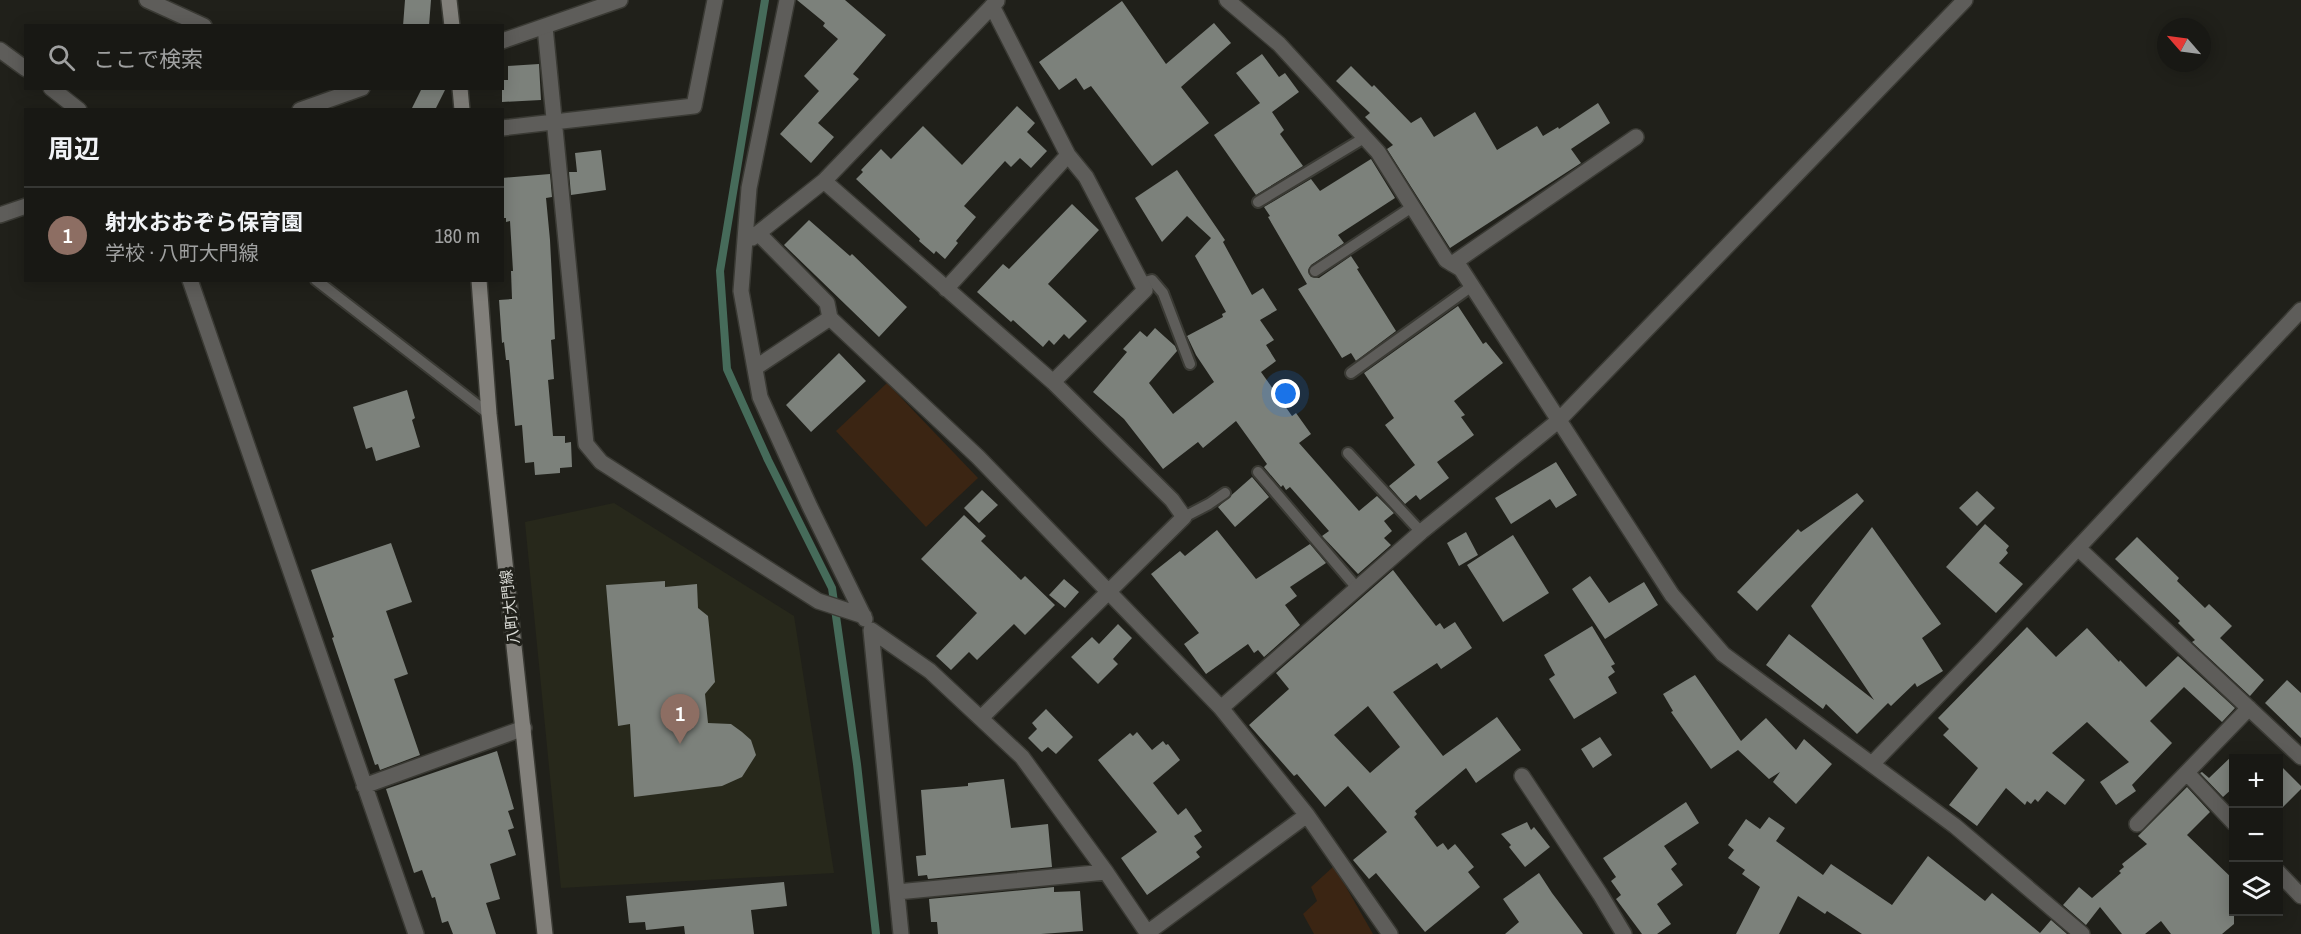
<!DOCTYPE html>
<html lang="ja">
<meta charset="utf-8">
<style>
body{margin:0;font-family:"Archivo Narrow","Noto Sans JP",sans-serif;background:#21211d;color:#f1f3f6}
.controls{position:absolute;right:18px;bottom:18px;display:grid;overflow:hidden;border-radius:0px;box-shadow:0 3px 15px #0003}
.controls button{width:54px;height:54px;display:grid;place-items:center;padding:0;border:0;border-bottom:2px solid #363734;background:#181814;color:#f1f3f6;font:30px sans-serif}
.compass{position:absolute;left:2157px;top:18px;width:54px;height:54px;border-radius:50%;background:#181814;box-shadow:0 3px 15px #0003;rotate:298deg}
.you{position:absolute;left:1286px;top:394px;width:21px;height:21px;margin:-15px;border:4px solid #fff;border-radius:50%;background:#1a73e8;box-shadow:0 0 0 9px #1a73e833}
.badge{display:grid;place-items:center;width:39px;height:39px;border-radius:50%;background:#76c0f7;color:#fff;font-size:20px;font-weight:700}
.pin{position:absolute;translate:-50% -50px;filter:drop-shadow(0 2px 3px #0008)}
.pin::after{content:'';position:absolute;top:32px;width:21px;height:18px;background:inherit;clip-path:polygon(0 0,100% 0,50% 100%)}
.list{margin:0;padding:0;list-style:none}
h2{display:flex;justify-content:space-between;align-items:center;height:78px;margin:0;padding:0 24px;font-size:26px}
h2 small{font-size:20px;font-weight:400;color:#9fa0a0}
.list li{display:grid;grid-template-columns:39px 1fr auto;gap:18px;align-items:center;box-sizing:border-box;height:96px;padding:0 24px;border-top:2px solid #363734}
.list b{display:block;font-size:22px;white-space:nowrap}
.list p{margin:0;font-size:20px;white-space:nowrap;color:#9fa0a0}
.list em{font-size:20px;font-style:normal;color:#9fa0a0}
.icon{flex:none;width:33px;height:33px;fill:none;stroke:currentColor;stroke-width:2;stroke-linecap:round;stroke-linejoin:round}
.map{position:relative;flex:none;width:2301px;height:934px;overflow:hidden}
.search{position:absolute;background:#181814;box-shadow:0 3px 15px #0003;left:24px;top:24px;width:480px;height:66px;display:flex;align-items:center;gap:15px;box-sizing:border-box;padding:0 21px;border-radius:0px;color:#9fa0a0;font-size:22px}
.panel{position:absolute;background:#181814;box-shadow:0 3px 15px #0003;left:24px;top:108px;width:480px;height:174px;border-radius:0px}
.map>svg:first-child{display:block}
</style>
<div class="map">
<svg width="2301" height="934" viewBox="0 0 2301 934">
<rect width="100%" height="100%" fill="#20201a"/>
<!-- built -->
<path fill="#27281b" d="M614,503L794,616L834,873L561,888L525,522Z"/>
<!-- green -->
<path fill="#3b2513" d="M887,383L978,478L926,527L836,431Z
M1334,866L1373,934H1314L1303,914L1317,901L1311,887Z"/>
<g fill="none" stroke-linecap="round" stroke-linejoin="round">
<!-- stream -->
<path stroke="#466b5a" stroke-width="8" d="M765,0L720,271L727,369L768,460L832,588L857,764L876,934"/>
</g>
<!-- building -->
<path fill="#7c817b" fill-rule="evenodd" d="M405,0H431L429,26H403Z
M797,0H845L886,35L853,74L859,79L818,123L834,137L811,163L780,134L819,91L804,76L838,39L823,26L825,23Z
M1122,1L1166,64L1214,23L1231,43L1181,87L1209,123L1152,166L1091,86L1084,90L1076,78L1059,90L1039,62Z
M1262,54L1279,77L1285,73L1299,92L1272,112L1284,130L1280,134L1303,166L1256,195L1214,135L1260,103L1236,73Z
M539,64L541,100L502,102V80H508V66Z
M1351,66L1372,87L1374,85L1411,123L1421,117L1434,137L1475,112L1497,150L1537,126L1543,136L1558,127L1559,129L1598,103L1610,123L1571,149L1581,163L1450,248L1387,149L1393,145L1365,117L1370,113L1336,81Z
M422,88H446L435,110H411Z
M1017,106L1035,123L1027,132L1047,151L1031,168L1020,158L1011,167L1005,161L964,206L976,217L956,241L958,243L945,259L936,251L934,254L919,241L920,239L856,179L863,172L861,170L881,149L891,159L923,126L962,165Z
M601,150L606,190L571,195L569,172H577L575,153Z
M1371,159L1395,198L1338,235L1344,243L1311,265L1308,271L1311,277L1319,278L1351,256L1359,268L1357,269L1396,331L1356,361L1351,353L1342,358L1298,289L1307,284L1268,217L1270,216L1264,207L1311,179L1320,191Z
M1177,170L1225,240L1223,242L1252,295L1263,288L1277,310L1260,320L1274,340L1266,345L1276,361L1261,372L1292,416L1296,413L1311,434L1299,443L1359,511L1377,496L1394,513L1384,521L1392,531L1384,538L1391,545L1358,574L1322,536L1329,531L1290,487L1286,490L1283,485L1281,487L1264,467L1267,464L1236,421L1203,448L1198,442L1163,469L1124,419L1093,392L1127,352L1123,349L1140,331L1147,337L1155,328L1175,346L1177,351L1149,383L1173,414L1214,382L1196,355L1187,336L1223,317L1222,314L1226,312L1195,256L1211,238L1187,216L1162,242L1135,198Z
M550,174L552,197L546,198L550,240L555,339L551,340L554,379L548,380L553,436H565V443L571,442L572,467L560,468V473L535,475L534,462L525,463L522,425L515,426L509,360H506L504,342L502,343L499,300L512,299L511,271H513L510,221L506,222V218H502V178Z
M1072,204L1099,230L1048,284L1087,321L1069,339L1064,334L1054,345L1049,340L1043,347L1013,320L1011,322L977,292L1003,264L1009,269Z
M809,220L850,256L852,254L907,307L879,337L784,245Z
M1458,306L1483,344L1486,342L1503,363L1454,401L1465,415L1461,417L1474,435L1437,462L1449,478L1420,500L1416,495L1405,504L1389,486L1415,465L1385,425L1394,418L1364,373Z
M839,353L866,381L811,432L786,405Z
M407,390L415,418L412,420L420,447L376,461L372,447L366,449L353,407Z
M1556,462L1577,495L1556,508L1550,499L1511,524L1495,498Z
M1252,477L1269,497L1235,527L1218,507Z
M982,490L998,505L979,523L964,508Z
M1977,491L1995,508L1977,526L1959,508Z
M1857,493L1864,501L1757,611L1737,592L1798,529L1801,532Z
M964,515L986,536L981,541L1021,580L1025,576L1055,605L1025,635L1014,624L977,660L969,652L951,670L936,656L977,613L921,559Z
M1985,524L2009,546L2006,550L2008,553L1999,563L2023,584L1996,613L1946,567Z
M1872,527L1941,624L1922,638L1943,671L1917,687L1915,683L1891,706L1888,703L1857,734L1826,704L1823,709L1766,665L1789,634L1874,700L1811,606Z
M1217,530L1256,579L1310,544L1326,563L1290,587L1297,596L1285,605L1300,625L1264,657L1258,650L1254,653L1248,644L1206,674L1184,644L1199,633L1151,574L1180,551L1185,556Z
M1466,532L1478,555L1459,566L1447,543Z
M1513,535L1549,593L1503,622L1467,565Z
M2137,537L2179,578L2177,581L2205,608L2209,604L2232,626L2220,638L2264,680L2250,696L2192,642L2195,640L2178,623L2180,621L2115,559Z
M391,543L412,602L386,611L408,674L394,679L420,755L380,770L378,764L375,765L332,638L334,637L311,570Z
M1393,570L1436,626L1440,623L1444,629L1455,622L1472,648L1441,669L1437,663L1393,692L1443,756L1497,717L1521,750L1476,783L1466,768L1415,811L1417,814L1414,817L1437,847L1443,843L1448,850L1455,844L1474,867L1468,872L1480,887L1425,932L1376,873L1369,879L1353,860L1387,832L1348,786L1325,807L1297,774L1294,776L1249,725L1289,689L1276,673ZM1368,706L1400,747L1370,773L1334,735Z
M1590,576L1609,603L1644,582L1658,605L1605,639L1572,589Z
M1064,579L1079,592L1065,608L1049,595Z
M665,581V587L697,584L698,608L708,616L715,682L705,694L708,723L731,724L742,732L751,740L756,755L742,777L722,786L634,797L630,724L618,726L606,585Z
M1118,624L1132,638L1113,659L1118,664L1098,684L1071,657L1092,637L1099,644Z
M1592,626L1615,664L1611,666L1615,672L1608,677L1617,693L1574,719L1549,679L1555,675L1544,655Z
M2027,627L2056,657L2087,628L2119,662L2120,660L2146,687L2178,656L2235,708L2222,722L2184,687L2150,721L2172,743L2132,785L2136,791L2116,805L2100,782L2129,762L2087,722L2052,753L2085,780L2065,805L2047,791L2038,802L2035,799L2031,804L2027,801L2025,805L2006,788L1977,826L1949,805L1978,768L1943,735L1949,729L1938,718Z
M1695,675L1741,741L1766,718L1796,750L1804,739L1832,764L1796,804L1773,782L1780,772L1769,779L1738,750L1711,769L1671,712L1673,711L1663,694Z
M2287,680L2301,693V738L2265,703Z
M1046,709L1073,737L1056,754L1048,747L1042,752L1028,738L1037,729L1032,723Z
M1137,732L1152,750L1163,741L1166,745L1168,744L1180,760L1153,783L1178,815L1186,808L1202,831L1194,836L1202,847L1196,852L1200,857L1147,895L1121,858L1157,832L1098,760L1130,733L1133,736Z
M1600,737L1612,755L1593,768L1581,749Z
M497,751L514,809L508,811L514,828L508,830L516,855L490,864L500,899L486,903L496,934H453L448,921L442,923L435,897L432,898L422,870L414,873L386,789Z
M2234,754V787L2223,797L2200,773L2202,772L2209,778Z
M2278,763L2301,786V789L2278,812Z
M1004,779L1011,828L1048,824L1052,867L928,879L927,875L918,876L916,856L926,855L921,790L968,786V783Z
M2187,787L2210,812L2187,835L2234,880V924L2222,934H2171L2161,921L2145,934H2122L2100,907L2086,925L2063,905L2079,887L2092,898L2121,873L2119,871L2124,867L2122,864L2147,844L2138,836Z
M1686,802L1699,823L1664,846L1677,864L1671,869L1683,885L1657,904L1671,924L1657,934H1642L1616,899L1621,895L1611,881L1616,877L1603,858Z
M1769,817L1785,828L1776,841L1823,875L1831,864L1892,905L1928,856L1985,901L1992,893L2040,933L2051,920L2067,934H1862L1827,911L1825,914L1798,896L1779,934H1736L1760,887L1742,874L1745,870L1728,858L1734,850L1728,845L1746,819L1760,829Z
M1527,822L1531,830L1534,827L1550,847L1525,867L1509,847L1511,845L1501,834Z
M1539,873L1552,893L1583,934H1505L1519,922L1503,899Z
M784,882L787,906L751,910L754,934H685L684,926L646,930L645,922L629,923L626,896Z
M1054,887V892L1080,891L1083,931L1041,934H938L937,922H931L929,899Z"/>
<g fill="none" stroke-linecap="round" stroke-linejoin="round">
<defs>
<path id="service" d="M1258,202L1364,138
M1315,271L1412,207
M316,280L489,414
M1141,283L1152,280L1163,293L1190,364
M1351,373L1472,286
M1348,453L1421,532
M1258,472L1357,588
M1184,517L1209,504L1225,493"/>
<path id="minor" d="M147,0L204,26
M787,0L749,188L741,291L760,397L810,507L865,619
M1227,0L1279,44L1378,152L1446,260L1461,269L1672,595L1723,654L1955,826L2082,934
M992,6L1068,155L1086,177L1145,290L1053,382
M545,27L586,444L601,462L818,601L864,616
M0,50L26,69
M51,88L79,110
M502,128L694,106L715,0
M824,181L1053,382L1172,500L1184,517L981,718
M758,233L827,303L830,318L978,457L1221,708L1307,815L1390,934
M752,238L824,181L997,1
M1452,264L1636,137
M190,280L416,934
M946,289L1068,155
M755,368L830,318
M2078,548L2301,757
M1221,708L1421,532L1558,421L1965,0
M1873,763L1985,647L2301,310
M2187,773L2234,823
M1522,776L1600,894L1624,934
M364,786L524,728
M2137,824L2249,708
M2278,872L2301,896
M897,892L1106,872
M1147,933L1307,815
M901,934L871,630L930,671L1022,757L1106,872L1148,934"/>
<path id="tertiary" d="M502,41L620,0
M300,110L362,88
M0,215L26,206"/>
<path id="secondary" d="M449,0L452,26
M460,88L462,110
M479,280L489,414L545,934"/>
</defs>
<!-- service casing -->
<use href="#service" stroke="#3a3a34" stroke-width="14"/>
<!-- minor casing -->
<use href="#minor" stroke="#3a3a34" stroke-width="18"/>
<!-- tertiary casing -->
<use href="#tertiary" stroke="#3a3a34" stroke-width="18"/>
<!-- secondary casing -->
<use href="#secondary" stroke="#3a3a34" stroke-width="18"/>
<!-- service -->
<use href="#service" stroke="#5e5d5a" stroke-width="10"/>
<!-- minor -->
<use href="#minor" stroke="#5e5d5a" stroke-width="15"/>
<!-- tertiary -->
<use href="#tertiary" stroke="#5e5d5a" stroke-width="15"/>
<!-- secondary -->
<use href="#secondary" stroke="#82807b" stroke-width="15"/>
</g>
<g text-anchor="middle" stroke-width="6" stroke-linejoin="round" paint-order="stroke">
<!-- street labels -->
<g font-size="15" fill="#d9dad5" stroke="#20201a">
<text transform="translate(510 607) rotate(-96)" y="5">八町大門線</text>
</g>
</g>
</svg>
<div class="controls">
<button>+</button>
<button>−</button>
<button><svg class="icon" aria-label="layers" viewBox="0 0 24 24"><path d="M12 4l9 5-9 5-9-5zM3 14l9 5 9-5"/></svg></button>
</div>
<svg class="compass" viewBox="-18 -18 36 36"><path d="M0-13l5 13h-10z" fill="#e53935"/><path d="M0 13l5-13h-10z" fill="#9fa0a0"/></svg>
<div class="you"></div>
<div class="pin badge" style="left:680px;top:744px;background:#8d6e63">1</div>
<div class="search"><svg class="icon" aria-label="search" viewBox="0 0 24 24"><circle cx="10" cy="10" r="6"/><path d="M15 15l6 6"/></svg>ここで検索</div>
<section class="panel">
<h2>周辺<small></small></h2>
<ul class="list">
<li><span class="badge" style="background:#8d6e63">1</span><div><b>射水おおぞら保育園</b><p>学校 · 八町大門線</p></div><em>180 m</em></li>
</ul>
</section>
</div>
